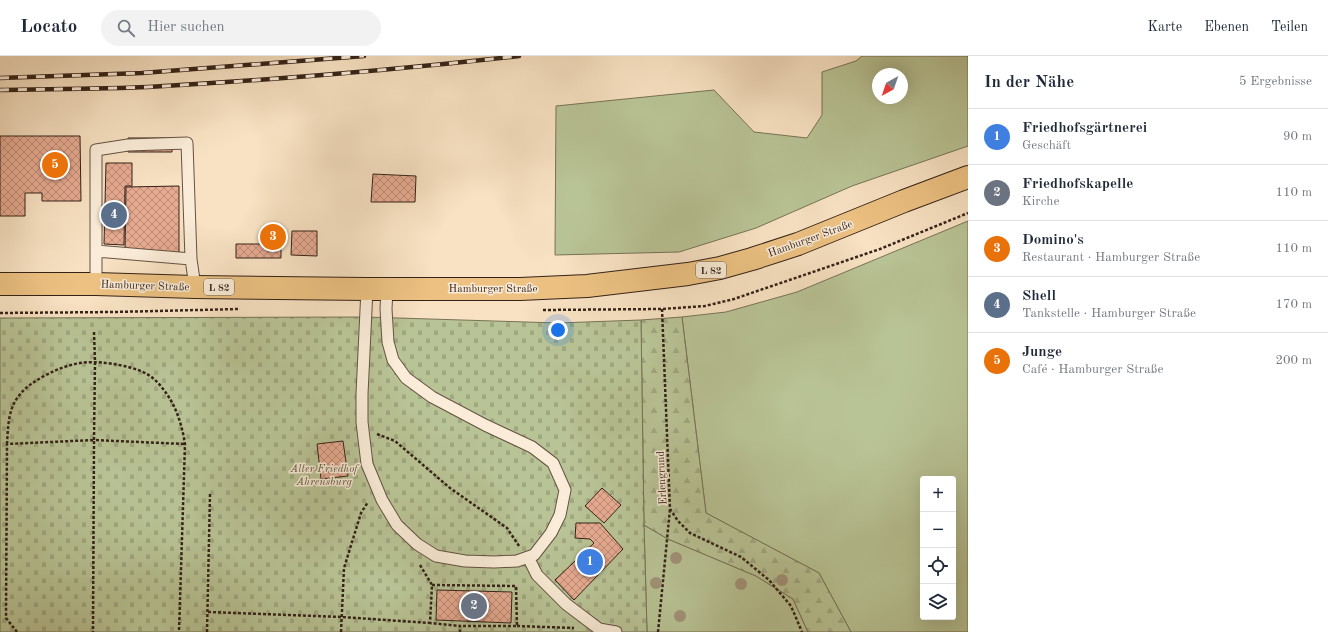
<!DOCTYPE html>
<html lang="de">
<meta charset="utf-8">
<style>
body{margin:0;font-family:"Old Standard TT",serif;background:#f2f2f3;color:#1f2937}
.controls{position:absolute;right:12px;bottom:12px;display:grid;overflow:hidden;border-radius:4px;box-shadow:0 4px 16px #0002}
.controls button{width:36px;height:36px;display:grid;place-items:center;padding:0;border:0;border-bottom:1px solid #e0e1e3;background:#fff;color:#1f2937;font:20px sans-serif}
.compass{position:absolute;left:872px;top:12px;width:36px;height:36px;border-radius:50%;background:#fff;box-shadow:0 4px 16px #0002;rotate:220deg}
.you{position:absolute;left:558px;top:274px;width:14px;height:14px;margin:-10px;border:3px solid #fff;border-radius:50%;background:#1a73e8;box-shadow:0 0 0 6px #1a73e833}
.badge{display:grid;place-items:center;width:26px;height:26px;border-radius:50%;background:#1a73e8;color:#fff;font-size:13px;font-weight:700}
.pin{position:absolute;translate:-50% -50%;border:2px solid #fff;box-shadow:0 1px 4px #0006}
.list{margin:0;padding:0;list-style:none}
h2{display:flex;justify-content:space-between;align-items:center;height:52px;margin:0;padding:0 16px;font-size:17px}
h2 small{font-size:13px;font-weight:400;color:#747a83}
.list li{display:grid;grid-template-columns:26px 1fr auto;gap:12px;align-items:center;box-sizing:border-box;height:56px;padding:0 16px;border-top:1px solid #e0e1e3}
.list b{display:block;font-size:15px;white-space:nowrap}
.list p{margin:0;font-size:13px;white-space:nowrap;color:#747a83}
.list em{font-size:13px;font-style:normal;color:#747a83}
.icon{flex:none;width:22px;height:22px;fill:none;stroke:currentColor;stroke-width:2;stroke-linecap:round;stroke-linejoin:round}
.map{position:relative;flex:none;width:968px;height:576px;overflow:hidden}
header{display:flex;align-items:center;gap:24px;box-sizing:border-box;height:56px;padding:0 20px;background:#fff;border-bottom:1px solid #e0e1e3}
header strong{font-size:19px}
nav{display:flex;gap:22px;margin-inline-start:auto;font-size:14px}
.search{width:280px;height:36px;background:#f2f2f3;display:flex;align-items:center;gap:10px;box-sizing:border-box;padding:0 14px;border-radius:22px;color:#747a83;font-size:15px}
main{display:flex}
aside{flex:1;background:#fff}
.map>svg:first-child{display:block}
</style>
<header>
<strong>Locato</strong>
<div class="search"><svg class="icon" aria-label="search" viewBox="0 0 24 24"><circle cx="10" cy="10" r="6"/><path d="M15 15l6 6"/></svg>Hier suchen</div>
<nav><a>Karte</a><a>Ebenen</a><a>Teilen</a></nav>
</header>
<main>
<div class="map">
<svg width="968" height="576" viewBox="0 0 968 576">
<defs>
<pattern id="forest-firs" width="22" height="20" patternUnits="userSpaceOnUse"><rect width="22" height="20" fill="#b9c496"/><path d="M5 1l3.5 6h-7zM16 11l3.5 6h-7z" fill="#a0a881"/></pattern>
<pattern id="cemetery-stones" width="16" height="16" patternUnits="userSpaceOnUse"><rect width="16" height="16" fill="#b9c496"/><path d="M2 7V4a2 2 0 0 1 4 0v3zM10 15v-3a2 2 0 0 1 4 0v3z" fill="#a0a881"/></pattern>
<pattern id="building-cross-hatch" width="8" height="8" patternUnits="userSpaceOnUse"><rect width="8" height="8" fill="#e7ab92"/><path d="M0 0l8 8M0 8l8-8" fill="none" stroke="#bc8b76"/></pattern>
</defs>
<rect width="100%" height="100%" fill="#f8e2c3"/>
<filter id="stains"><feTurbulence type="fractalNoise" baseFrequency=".005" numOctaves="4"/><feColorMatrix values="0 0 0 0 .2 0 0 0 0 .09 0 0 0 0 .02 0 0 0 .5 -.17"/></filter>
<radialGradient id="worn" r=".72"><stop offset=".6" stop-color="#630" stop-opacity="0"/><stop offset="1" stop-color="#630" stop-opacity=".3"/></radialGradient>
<!-- grass -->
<path fill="#b9c496" stroke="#767357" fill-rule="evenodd" d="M862,0H968V90L852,130L756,172L679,196L555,199L556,50L714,34L754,76L807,82L822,59V16L856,5ZM878,18H902V42H878Z
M968,165V576H851L819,517L706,457L682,261L726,256L797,236ZM923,423H953V561H923Z
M644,469L668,483L756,520L793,543L808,576H647Z"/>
<!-- forest -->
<path fill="url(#forest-firs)" stroke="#767357" d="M682,261L706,457L819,517L851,576H808L793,543L756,520L668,483L644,469L641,264Z"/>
<!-- cemetery -->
<path fill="url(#cemetery-stones)" stroke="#767357" d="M366,261L558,267L641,264L644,469L647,576H0V262Z"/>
<!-- building -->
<path fill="url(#building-cross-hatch)" stroke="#342218" d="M0,80H80L81,145H42V137H25V160H0Z
M128,82H172V96H128Z
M106,107H132V130H125L124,189L104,188Z
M373,118L416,120L415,146H371Z
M179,130V204L125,194L126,131Z
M265,173H281V202H236V188H265Z
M292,175H317V200L291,199Z
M343,385L348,420L321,423L317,388Z
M602,432L621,449L604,467L585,450Z
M576,467H600L623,493L574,544L555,524L594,487L590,483L575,482Z
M437,534L512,536L511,567L436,564Z"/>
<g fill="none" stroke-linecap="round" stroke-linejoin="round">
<defs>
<path id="lane" d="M96,195L191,203
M96,228V94L128,89L187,87L191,203L195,231
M367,233L362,338V366L367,408L382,444L397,469L417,488L436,500L465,505L494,506L517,505L534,499L551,477L560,459L565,434L553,407L532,391L485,369L432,341L406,322L393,304L388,286L386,253L387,233
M528,501L537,519L566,548L599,573L616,576"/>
<path id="primary" d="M0,228H96L195,231L367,233H520L587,230L688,218L720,212L752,203L798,188L904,145L968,121"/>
</defs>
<!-- lane casing -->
<use href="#lane" stroke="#655243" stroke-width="13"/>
<!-- primary casing -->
<use href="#primary" stroke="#342218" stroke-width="24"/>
<!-- path -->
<path stroke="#342218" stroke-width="2.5" stroke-dasharray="3 2" stroke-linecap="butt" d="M662,253L670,453L678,465L690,477L741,501L769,524L791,550L802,576
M543,254L662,253L705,250L734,243L880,193L968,157
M0,257L114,256L240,253
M94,276L95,306L94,384L185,388
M377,378L395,385L450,432L507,472L519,490
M7,388C8,372 8,354 18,341C25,331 34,326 44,320C73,305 91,303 124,310C134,312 146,316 154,323C173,341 181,363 185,388L179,576
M420,509L432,529L430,567L460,570V576
M432,529L516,530L517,570H460
M208,556L342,561L430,567
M517,570L574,572
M17,576L6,562L7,388L94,384L93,576
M207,576L210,438
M341,576L344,512L361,457L368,446
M658,576L670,453"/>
<!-- lane -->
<use href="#lane" stroke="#faecd8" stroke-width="11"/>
<!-- primary -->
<use href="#primary" stroke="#ecc182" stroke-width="22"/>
<defs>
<path id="rail" d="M0,22L142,17L364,0
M0,34C49,33 99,33 148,31C272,24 395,14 519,0"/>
</defs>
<!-- rail casing -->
<use href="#rail" stroke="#342218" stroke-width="4.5"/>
<!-- rail -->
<use href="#rail" stroke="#faecd8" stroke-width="3" stroke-dasharray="9" stroke-linecap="butt"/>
</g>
<!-- trees -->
<g fill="#a2937a">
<circle cx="676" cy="502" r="6"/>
<circle cx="782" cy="524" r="6"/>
<circle cx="656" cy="527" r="6"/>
<circle cx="741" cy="528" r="6"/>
<circle cx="680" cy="560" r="6"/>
</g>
<g text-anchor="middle" stroke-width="3" stroke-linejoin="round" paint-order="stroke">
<!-- shield labels -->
<g fill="#faecd8" stroke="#6f5f52" stroke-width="1">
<rect x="696" y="206" width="30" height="16" rx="3"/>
<rect x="204" y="223" width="30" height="16" rx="3"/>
</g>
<g font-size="10" font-weight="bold" fill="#342218">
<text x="711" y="218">L 82</text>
<text x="219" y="235">L 82</text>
</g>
<!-- street labels -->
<g font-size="11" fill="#342218" stroke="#faecd8">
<text transform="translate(810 182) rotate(-20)" y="4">Hamburger Straße</text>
<text transform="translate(145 229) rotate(2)" y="4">Hamburger Straße</text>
<text x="493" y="236">Hamburger Straße</text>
<text transform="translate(661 422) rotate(-93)" y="4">Erlengrund</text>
</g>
<!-- park labels -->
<g font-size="11" font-style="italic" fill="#5c533e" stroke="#faecd8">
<text x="324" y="416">Alter Friedhof<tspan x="324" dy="13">Ahrensburg</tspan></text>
</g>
</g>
<rect width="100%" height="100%" filter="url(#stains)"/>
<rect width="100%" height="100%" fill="url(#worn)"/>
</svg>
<div class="controls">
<button>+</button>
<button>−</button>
<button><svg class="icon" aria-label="locate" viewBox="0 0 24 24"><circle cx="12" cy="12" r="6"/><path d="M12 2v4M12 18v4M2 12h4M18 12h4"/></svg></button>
<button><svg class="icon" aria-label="layers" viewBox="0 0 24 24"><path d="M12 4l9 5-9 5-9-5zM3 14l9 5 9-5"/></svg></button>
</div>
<svg class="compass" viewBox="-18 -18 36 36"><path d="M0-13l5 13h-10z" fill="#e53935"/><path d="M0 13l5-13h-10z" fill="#747a83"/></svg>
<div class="you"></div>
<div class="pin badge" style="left:590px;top:506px;background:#3f7fe0">1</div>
<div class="pin badge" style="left:474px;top:550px;background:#6b7280">2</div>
<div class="pin badge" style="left:273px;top:181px;background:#e8710a">3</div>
<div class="pin badge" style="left:114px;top:159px;background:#5c6f8a">4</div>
<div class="pin badge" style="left:55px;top:109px;background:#e8710a">5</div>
</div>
<aside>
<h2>In der Nähe<small>5 Ergebnisse</small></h2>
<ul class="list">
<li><span class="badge" style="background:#3f7fe0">1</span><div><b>Friedhofsgärtnerei</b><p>Geschäft</p></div><em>90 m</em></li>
<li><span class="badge" style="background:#6b7280">2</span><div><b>Friedhofskapelle</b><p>Kirche</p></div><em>110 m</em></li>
<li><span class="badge" style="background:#e8710a">3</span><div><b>Domino's</b><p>Restaurant · Hamburger Straße</p></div><em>110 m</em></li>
<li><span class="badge" style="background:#5c6f8a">4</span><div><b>Shell</b><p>Tankstelle · Hamburger Straße</p></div><em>170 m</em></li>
<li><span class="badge" style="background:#e8710a">5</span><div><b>Junge</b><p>Café · Hamburger Straße</p></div><em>200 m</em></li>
</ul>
</aside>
</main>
